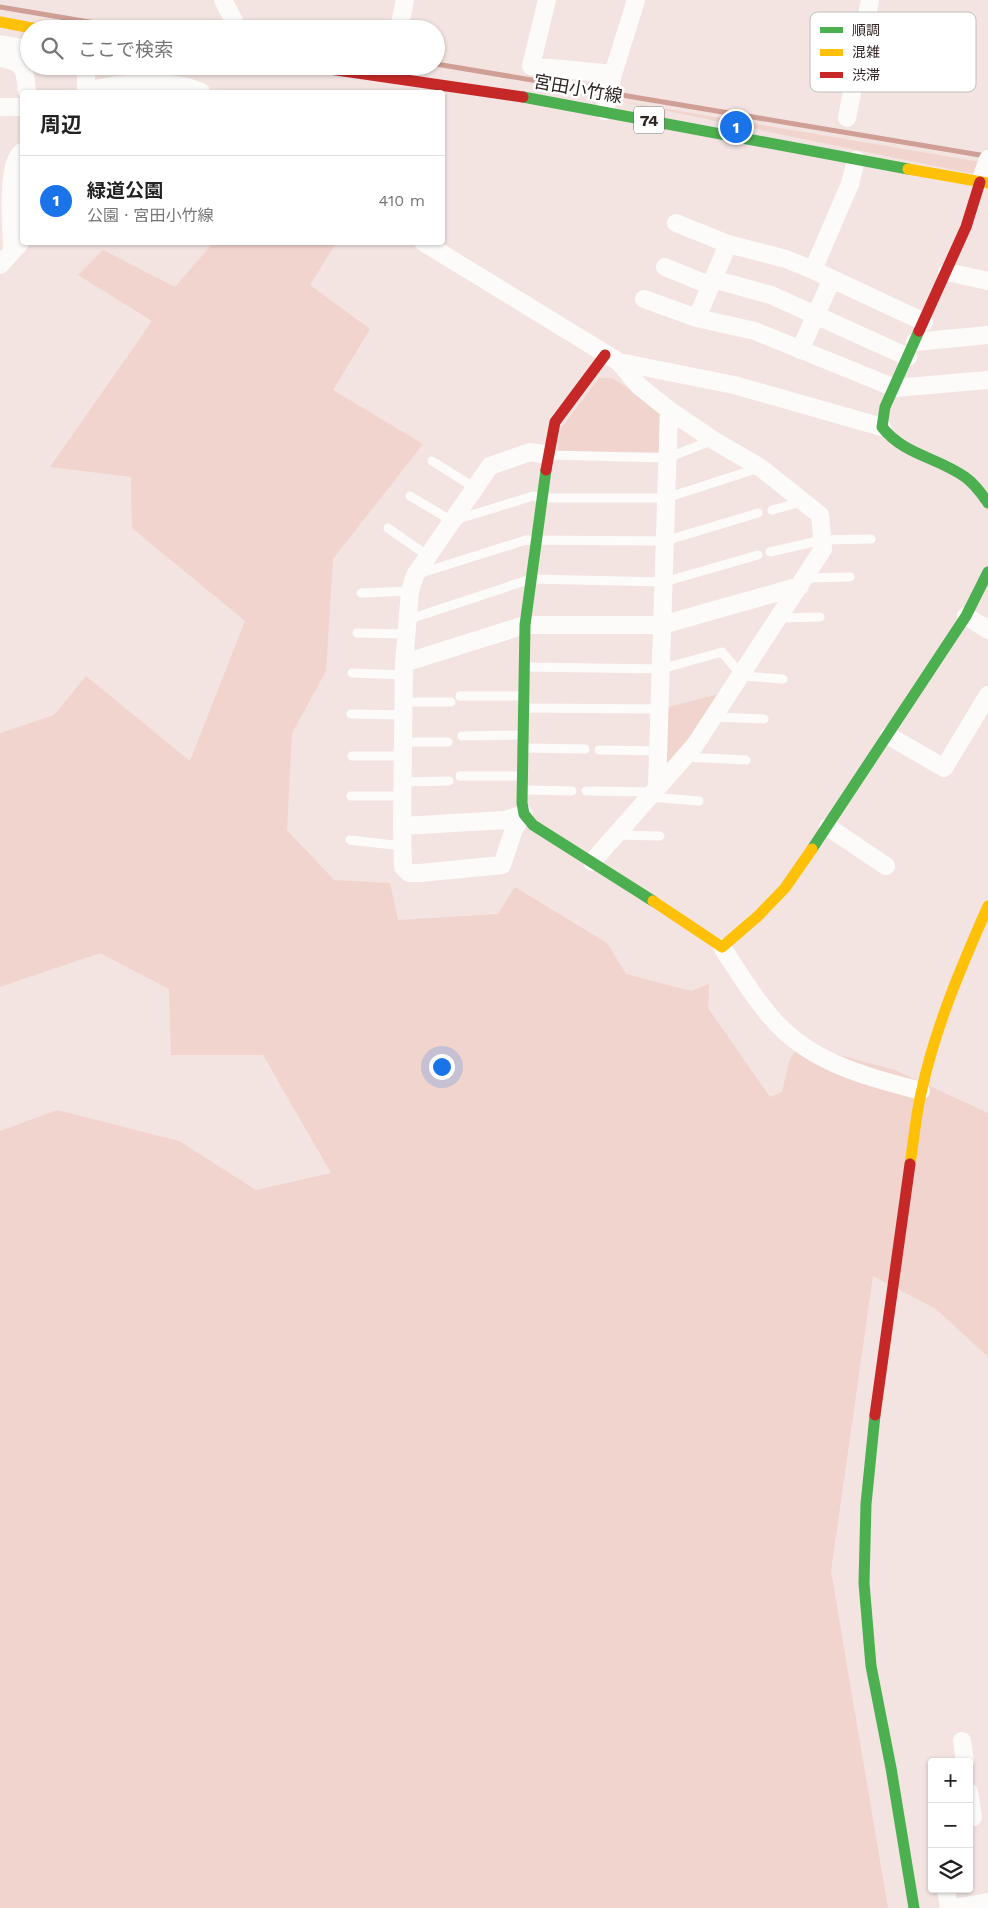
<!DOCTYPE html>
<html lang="ja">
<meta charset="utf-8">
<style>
body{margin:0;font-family:"Work Sans","Noto Sans JP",sans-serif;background:#f2f2f2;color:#222}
.controls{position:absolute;right:15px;bottom:15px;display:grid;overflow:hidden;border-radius:5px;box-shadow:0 1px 4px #0004}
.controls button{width:45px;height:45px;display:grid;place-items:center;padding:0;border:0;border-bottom:1px solid #e0e0e0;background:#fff;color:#222;font:25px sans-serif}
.you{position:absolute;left:441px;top:1066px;width:18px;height:18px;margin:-12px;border:4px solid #fff;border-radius:50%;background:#1a73e8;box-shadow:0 0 0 8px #1a73e833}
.badge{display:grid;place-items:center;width:32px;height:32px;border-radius:50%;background:#1a73e8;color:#fff;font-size:16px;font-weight:700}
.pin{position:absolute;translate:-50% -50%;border:2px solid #fff;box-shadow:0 1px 5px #0006}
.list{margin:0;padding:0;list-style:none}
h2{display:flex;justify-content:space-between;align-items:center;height:65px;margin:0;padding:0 20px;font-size:21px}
h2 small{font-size:16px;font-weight:400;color:#767676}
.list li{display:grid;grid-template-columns:32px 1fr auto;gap:15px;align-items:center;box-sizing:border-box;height:90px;padding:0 20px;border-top:1px solid #e0e0e0}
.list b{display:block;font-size:19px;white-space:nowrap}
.list p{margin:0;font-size:16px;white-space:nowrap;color:#767676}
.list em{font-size:16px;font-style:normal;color:#767676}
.icon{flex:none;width:28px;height:28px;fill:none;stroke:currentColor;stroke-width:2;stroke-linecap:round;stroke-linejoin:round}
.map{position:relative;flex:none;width:988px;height:1908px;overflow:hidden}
.search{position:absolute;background:#fff;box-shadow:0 1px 4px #0004;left:20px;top:20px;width:425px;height:55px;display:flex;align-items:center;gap:12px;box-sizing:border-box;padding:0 18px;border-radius:28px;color:#767676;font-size:19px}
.panel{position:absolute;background:#fff;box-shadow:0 1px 4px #0004;left:20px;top:90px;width:425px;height:155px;border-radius:5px}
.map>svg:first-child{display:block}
</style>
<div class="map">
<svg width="988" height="1908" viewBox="0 0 988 1908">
<rect width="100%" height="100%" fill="#f3e4e1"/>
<!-- green -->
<path fill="#f1d4cd" d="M614,100L981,162L974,174Z
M210,243H336L310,285L370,329L333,390L423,444L333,559L326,671L292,733L287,830L334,880L390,883L398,920L498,914L515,887L607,943L626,974L691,991L709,984L708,1008L770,1097L782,1092L789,1062L795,1051L809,1047L895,1070L988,1113V1357L936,1309L873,1276L831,1571L888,1908H0V1131L57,1110L179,1141L256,1190L331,1173L263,1055H171L169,989L100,953L0,987V733L54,715L86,676L190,761L245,621L132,528L131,477L50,467L152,321L78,275L103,250L175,287L212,244Z
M599,378H612L658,408L663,418L661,452L557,451L561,428Z
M723,693L670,767L662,766L664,708Z"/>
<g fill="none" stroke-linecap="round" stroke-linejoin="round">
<!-- stream -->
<path stroke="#cf9e95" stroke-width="5" d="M0,7L131,29
M436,64L986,156"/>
<!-- lane -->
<path stroke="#fdfbfa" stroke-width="9" d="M551,455L667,458L713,440
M432,461L475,488
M410,496L452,521L533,496L543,498H666L759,468
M772,510L801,502
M388,528L428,556
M770,552L822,540L871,539
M418,574L526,540L665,541L758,513
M805,578L850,577
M361,593L410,591
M779,618L820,617
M407,620L531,579L664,582L758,555
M357,633L406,634
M525,667L661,669L722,652L742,676L783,679
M352,673L404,675
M460,696H522
M403,702H451
M524,708L660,709
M351,714L403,715
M714,717L764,719
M462,736L521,735
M403,742H448
M523,748L585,749
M599,750L658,751
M352,756H402
M684,757L746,760
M460,776H522
M402,782L449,781
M525,790L572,791
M586,791L652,792
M351,796H402
M649,797L699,801
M616,835L660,836
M350,840L402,846"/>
<!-- street -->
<path stroke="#fdfbfa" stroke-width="18" d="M223,0L234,21L233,29
M547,0L531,66L613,74
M399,29L405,0
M0,44L29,49
M0,58C25,62 25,69 27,92
M86,92C118,82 170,78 201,92
M86,92V66
M0,107H22
M605,111L613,74L636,0
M847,118L870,0
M856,160L850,184L813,270L924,322
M980,182L988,159
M676,223L728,244
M423,242L619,362L734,385L882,427
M12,251C12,229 5,165 22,152
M0,265L20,243
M665,267L711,286
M813,270L786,259L728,244L697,318L755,331L895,388L988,380
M947,272L988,281
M713,279L771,295L908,357
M644,299L697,318
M915,342L988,335
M800,350L832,279
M966,616L988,630
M404,663L525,625H662L800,586
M889,736L944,768L988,695
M657,787L669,410
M524,814L505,820L402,826L404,663L410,591L415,575L490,466L530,452L548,455
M402,826L403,867L409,873H420L502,865L514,829L524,814
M828,827L886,866
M592,862L695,745L823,549L820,515L761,468L713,440L669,410L639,386L619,362
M722,947C737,970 752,995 770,1016C809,1063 865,1076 921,1091
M962,1741L965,1762
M969,1792L973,1817
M946,1889L949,1908
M954,1908L988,1902"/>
<!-- fast -->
<path stroke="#4caf50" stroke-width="11" d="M523,97L908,169
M919,331L885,407L882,427C904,455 937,457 965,477C975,484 981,493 988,503
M546,470L525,625L522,803L524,814L533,825L653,901
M812,849L966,616L988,572
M875,1415L866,1504L864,1583L871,1666L891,1768L914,1908"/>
<!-- slow -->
<path stroke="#ffc107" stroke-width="11" d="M0,22L37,29
M908,169L988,183
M653,901L722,947L758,916L785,888L812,849
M910,1164C914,1139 916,1113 922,1089C936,1025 962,965 988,906"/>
<!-- jam -->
<path stroke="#c62828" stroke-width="11" d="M309,66L523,97
M919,331L966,227L980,182
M546,470L555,422L605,355
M875,1415L910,1164"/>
</g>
<g text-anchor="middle" stroke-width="5" stroke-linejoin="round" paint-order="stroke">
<!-- shield labels -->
<rect fill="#fff" stroke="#6d6665" stroke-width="1" x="634" y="106.5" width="30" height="27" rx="4"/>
<g font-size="16" font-weight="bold" fill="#2e2523">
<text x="649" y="126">74</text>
</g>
<!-- street labels -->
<g font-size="18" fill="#2e2523" stroke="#fff">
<text transform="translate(578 89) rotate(10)" y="6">宮田小竹線</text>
</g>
</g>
<!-- legend -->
<rect x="810" y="12" width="166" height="80" rx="8" fill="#fff" stroke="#c0bebd" stroke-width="1"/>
<rect x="820" y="27" width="23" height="6" fill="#4caf50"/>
<rect x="820" y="49" width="23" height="7" fill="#ffc107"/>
<rect x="820" y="72" width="23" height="6" fill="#c62828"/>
<g font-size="14" fill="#2e2523">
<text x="852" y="35">順調</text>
<text x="852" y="57">混雑</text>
<text x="852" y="80">渋滞</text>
</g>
</svg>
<div class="controls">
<button>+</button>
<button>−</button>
<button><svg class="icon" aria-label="layers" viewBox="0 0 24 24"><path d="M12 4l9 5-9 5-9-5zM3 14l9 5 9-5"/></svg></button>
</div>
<div class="you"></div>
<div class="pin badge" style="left:736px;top:127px">1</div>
<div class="search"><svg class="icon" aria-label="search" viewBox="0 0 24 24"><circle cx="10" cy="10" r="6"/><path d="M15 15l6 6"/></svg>ここで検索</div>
<section class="panel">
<h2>周辺<small></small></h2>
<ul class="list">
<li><span class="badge">1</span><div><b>緑道公園</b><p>公園 · 宮田小竹線</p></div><em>410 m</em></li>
</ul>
</section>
</div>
